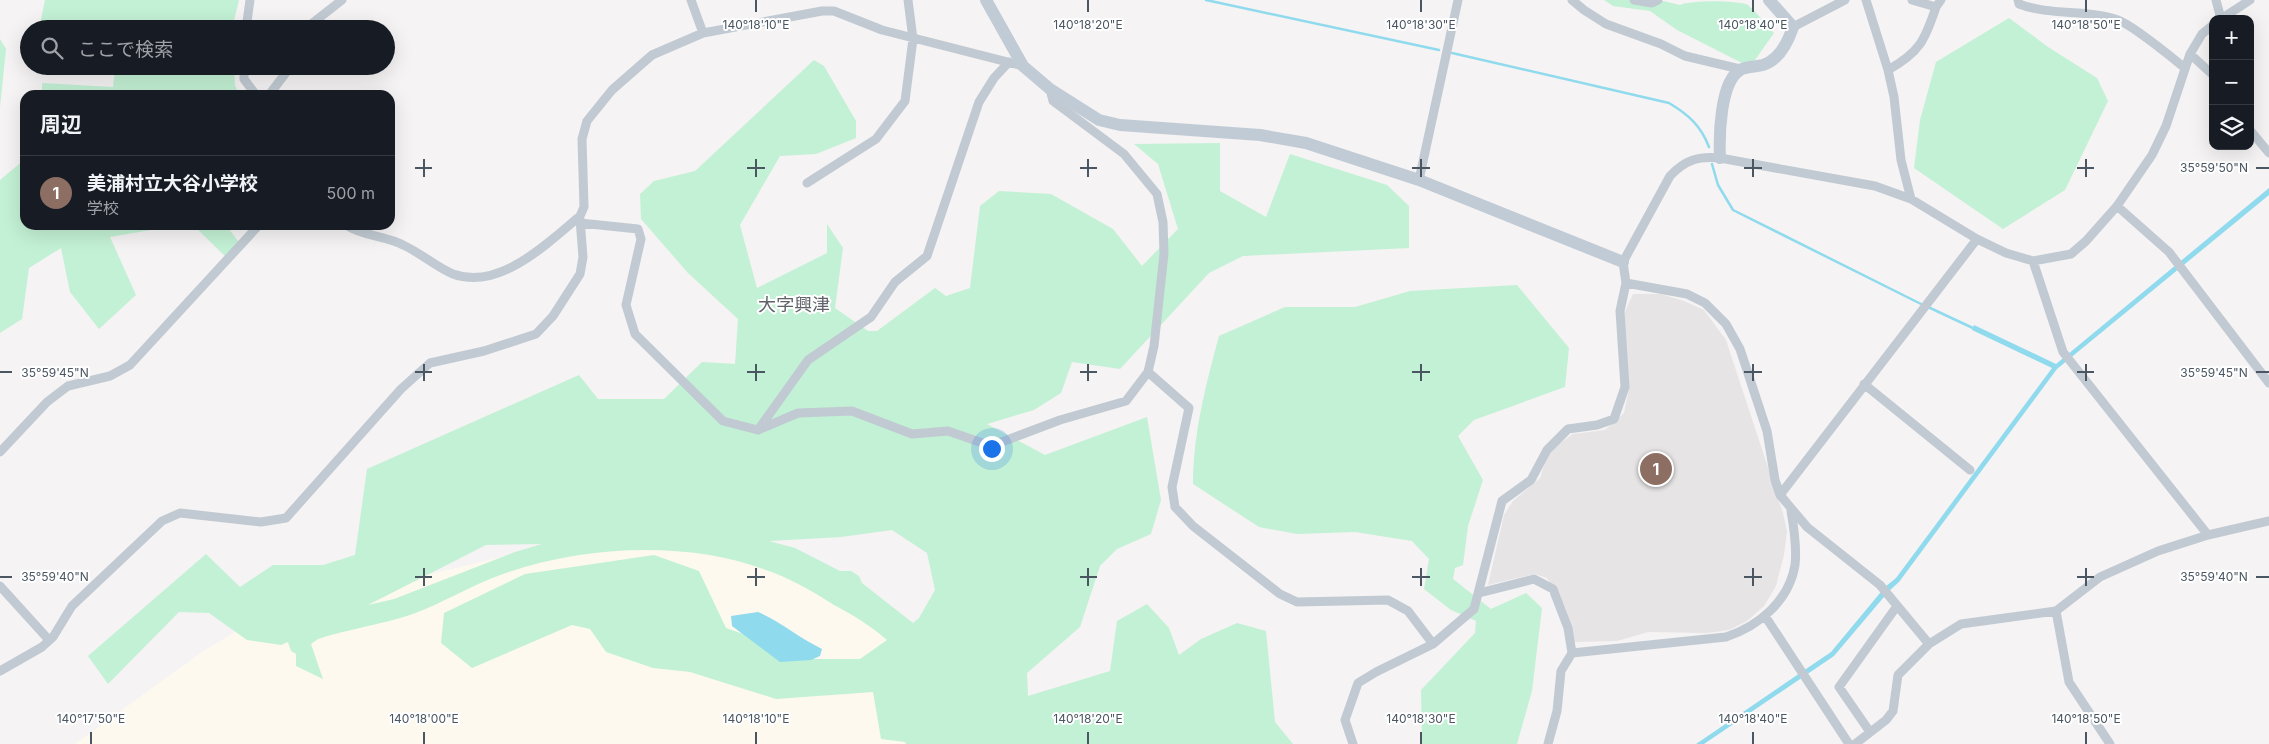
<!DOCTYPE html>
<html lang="ja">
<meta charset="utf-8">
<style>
body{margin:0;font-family:Inter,"Noto Sans JP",sans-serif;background:#20242c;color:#f1f3f6}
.controls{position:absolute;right:15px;top:15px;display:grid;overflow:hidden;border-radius:10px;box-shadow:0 5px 20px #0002}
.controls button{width:45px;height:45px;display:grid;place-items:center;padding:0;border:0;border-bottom:1px solid #363941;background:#171b24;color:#f1f3f6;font:25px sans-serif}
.you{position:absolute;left:991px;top:448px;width:18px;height:18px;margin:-12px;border:4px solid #fff;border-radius:50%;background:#1a73e8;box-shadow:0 0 0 8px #1a73e833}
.badge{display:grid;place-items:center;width:32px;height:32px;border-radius:50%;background:#1a73e8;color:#fff;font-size:16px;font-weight:700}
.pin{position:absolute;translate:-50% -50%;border:2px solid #fff;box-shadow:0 1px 5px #0006}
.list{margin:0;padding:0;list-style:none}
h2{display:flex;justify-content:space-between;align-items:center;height:65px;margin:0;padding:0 20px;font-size:21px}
h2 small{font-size:16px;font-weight:400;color:#9ea1a6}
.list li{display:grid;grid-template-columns:32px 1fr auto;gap:15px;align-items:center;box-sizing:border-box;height:75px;padding:0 20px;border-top:1px solid #363941}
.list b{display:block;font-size:19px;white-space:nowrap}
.list p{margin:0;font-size:16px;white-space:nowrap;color:#9ea1a6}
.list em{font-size:16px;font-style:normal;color:#9ea1a6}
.icon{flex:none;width:28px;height:28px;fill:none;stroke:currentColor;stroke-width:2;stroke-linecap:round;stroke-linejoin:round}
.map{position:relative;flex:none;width:2269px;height:744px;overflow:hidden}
.search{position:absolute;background:#171b24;box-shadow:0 5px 20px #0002;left:20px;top:20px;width:375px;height:55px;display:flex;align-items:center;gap:12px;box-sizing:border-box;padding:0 18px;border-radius:28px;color:#9ea1a6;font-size:19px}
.panel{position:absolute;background:#171b24;box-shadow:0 5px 20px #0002;left:20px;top:90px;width:375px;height:140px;border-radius:15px}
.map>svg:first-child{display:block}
</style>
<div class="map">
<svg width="2269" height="744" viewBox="0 0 2269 744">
<rect width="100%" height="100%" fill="#f5f3f3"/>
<!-- commercial -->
<path fill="#fdf9ef" d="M589,536L709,541L898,627L989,744H75L202,652L247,625L368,589Z"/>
<!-- education -->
<path fill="#e6e4e5" d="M1633,294H1661L1684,301L1704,310L1726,340L1783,513L1787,531L1784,555L1776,586L1764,606L1747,621L1729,630L1707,633L1648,632L1617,641L1575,642L1565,607L1547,578L1535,574L1488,585L1504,515L1513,501L1540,478L1546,459L1557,445L1573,434L1605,430L1624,413L1629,389L1624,314Z"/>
<!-- green -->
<path fill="#c3f1d5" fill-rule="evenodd" d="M45,0H239L232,29H39Z
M1604,0H1659L1680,5C1692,0 1736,0 1748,5C1757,13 1766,24 1774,33L1750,67L1677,30L1650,11L1613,6Z
M2009,18L2048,47L2097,78L2108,101L2065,190L2003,229L1914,168L1920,120L1936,62Z
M0,39L6,49L0,107Z
M814,60L824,66L856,121V138L816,154L780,156L740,225L757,288L827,253V224L843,248L835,308L868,331H877L935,288L946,296L970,288L980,206L999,191L1051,194L1113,229L1142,266L1178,229L1158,164L1134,144L1220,143V191L1266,217L1290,154L1387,185L1409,206V248L1243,256L1209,273L1120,369L1072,362L1061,393L1034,410L987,424L1045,455L1147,417L1161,500L1151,534L1117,549L1100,566L1080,627L1027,673L1028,696L1110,671L1117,621L1147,604L1169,628L1179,655L1201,639L1237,623L1266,631L1275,722L1293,744H906L905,742L881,739L873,692L776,699L690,672L653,668L606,652L590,629L572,625L472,668L441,643L444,613L525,574L654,555L699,571L726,628L815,659H860L887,640C871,626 853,615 834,605C812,591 788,577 763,569C685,540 581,546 503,574C471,585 442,604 410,615C380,625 348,629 318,639L311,644L323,679L296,666V654L291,651L288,642L281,645L247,640L209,613L179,612L108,684L88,656L206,554L240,587L273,565H323L355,555L367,469L579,375L598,399H664L702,362L735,364L738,319L688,273L641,219L640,194L654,181L695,171ZM892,530L927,553L935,590L919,618L913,623L862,583L859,576L851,571H840L795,548L769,541L841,537ZM542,544L515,552L394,599L368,605L486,545Z
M106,66H234L235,85L239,95H42V83L113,87L115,69Z
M25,159V225H180L110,237L136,295L99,329L70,292L61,248L29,268L22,319L0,333V180Z
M193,225H226L241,245L228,259Z
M1517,285L1569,348L1565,387L1474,420L1458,436L1483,480L1468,526L1463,565L1455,568L1453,579L1491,609L1526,593L1542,608L1532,691L1517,744H1422L1421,690L1475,633L1476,621L1451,610L1424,589L1429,559L1412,541L1355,532L1297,534L1259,527L1193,484C1193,434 1206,384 1219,336L1285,307H1355L1410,291Z"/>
<!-- water -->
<path fill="#90daee" d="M2269,188V195L2057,369L1899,582L1889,591L1834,656L1704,744H1696L1831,652L1885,587L1896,578L2052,368L1972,330L1974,325L2056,364Z
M758,612C781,622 799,638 822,649L820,656L811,660L780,662L732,626L731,616Z"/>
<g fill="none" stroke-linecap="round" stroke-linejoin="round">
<!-- stream -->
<path stroke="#90daee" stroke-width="2.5" d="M1206,0L1439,50
M1452,53L1669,103C1689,115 1701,126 1709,147
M1712,164L1718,185L1733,210L1923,305
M1928,307L1975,329"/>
<!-- street -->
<path stroke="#c1cad2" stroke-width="9" d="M691,0L703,33
M1572,0L1584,10L1606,24L1661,44L1685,56L1740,69
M1634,0L1652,3L1658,0
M1866,0L1888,70L1894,97L1901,160L1911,199
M1912,0L1936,7L1941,0
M2018,0L2019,4C2050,16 2087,9 2118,20C2134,26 2170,56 2185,68
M2216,0L2221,19L2250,0
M1793,27L1845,0
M246,29L250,0
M308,29L310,25L342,0
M2190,54L2213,75
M244,66V79L256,95
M1888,70C1920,52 1925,40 1936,7
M269,95L291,66
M2250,130L2269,153
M1419,180L1458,0
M807,183L876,139L905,101L913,39L908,0
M2117,206L2169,252L2269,383
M580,223L638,229L641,239L626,305L635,334L723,421L758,430L798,413L852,411L912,434L948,431L991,446L1060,420L1126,401L1148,372L1154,346L1164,254L1163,222L1157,194L1124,154L1053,101L1050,89
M346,225C362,236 386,236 403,245C421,253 436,267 453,274C499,291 548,243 580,216L584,207L582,139L587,121L612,90L652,55L703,33L822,11H834L882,30L1023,66
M2033,261L2063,352L2208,535
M1626,283L1687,294L1705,303L1726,324L1740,349L1767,431L1775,480L1780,495L1807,527L1880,585L1929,644
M1148,372L1189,408L1172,487L1175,507L1193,526L1280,594L1297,602L1388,600L1408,611L1433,644
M1864,384L1970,470
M758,430L808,360L871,317L895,282L927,256L979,102L994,78L1009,62
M0,452L47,402L68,386L110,376L130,365L259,225
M1780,495L1977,239
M0,586L49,640
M1479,593L1534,579L1553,589L1568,628L1572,653L1561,671L1557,711L1548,744
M2056,611L2069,682L2110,744
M1765,616L1849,744
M1572,653L1726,637C1759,626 1789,601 1795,565C1797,548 1794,528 1791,511
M0,671L42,647L53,637L72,606L162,521L180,513L261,522L286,518L401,389L430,363L484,351L536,334L553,316L580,274L583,257L580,219
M1870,732L1839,687L1897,606
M1353,744L1345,720L1358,683L1376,672L1433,644L1474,609L1502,501L1531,480L1547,450L1568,429L1597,425L1614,419L1625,387L1620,311L1626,283L1623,262L1670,176C1685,160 1698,156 1720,158L1875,186L1911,199L1977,239L2006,253L2033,261L2071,254L2086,241L2117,206L2152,155L2166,126L2190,54L2202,34L2213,25
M1855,744L1886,720L1893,711L1898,675L1929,644L1961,624L2056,611L2100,577L2158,551L2208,535L2269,521"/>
<!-- secondary -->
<path stroke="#c1cbd6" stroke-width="12" d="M986,0L1023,66L1050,89L1099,120L1120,125L1260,135L1306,143L1419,180L1623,262
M1720,158C1719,136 1720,82 1740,70C1746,66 1756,67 1763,65C1779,60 1788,42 1793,27L1769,0"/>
</g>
<!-- ticks -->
<path fill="none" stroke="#4a5661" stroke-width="2" d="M756,0V12M1088,0V12M1421,0V12M1753,0V12M2086,0V12M424,159V177M756,159V177M1088,159V177M1421,159V177M1753,159V177M2086,159V177M415,168H432M747,168H765M1080,168H1097M1412,168H1430M1744,168H1762M2077,168H2094M2256,168H2269M424,364V381M756,364V381M1088,364V381M1421,364V381M1753,364V381M2086,364V381M0,372H12M415,372H432M747,372H765M1080,372H1097M1412,372H1430M1744,372H1762M2077,372H2094M2256,372H2269M424,568V586M756,568V586M1088,568V586M1421,568V586M1753,568V586M2086,568V586M0,577H12M415,577H432M747,577H765M1080,577H1097M1412,577H1430M1744,577H1762M2077,577H2094M2256,577H2269M91,732V744M424,732V744M756,732V744M1088,732V744M1421,732V744M1753,732V744M2086,732V744"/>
<g text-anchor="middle" stroke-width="4" stroke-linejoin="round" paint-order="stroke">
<!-- quarter labels -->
<g font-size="18" fill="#5f6368" stroke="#fff">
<text x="794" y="311">大字興津</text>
</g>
</g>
<g font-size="12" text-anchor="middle" fill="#4a5661" stroke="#fff" stroke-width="4" stroke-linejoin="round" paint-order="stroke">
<text x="756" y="29">140°18'10"E</text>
<text x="1088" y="29">140°18'20"E</text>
<text x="1421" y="29">140°18'30"E</text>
<text x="1753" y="29">140°18'40"E</text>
<text x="2086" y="29">140°18'50"E</text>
<text x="2214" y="172">35°59'50"N</text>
<text x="55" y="377">35°59'45"N</text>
<text x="2214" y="377">35°59'45"N</text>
<text x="55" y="581">35°59'40"N</text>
<text x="2214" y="581">35°59'40"N</text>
<text x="91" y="723">140°17'50"E</text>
<text x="424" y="723">140°18'00"E</text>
<text x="756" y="723">140°18'10"E</text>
<text x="1088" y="723">140°18'20"E</text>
<text x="1421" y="723">140°18'30"E</text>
<text x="1753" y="723">140°18'40"E</text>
<text x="2086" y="723">140°18'50"E</text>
</g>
</svg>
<div class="controls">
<button>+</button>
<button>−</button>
<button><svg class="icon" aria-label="layers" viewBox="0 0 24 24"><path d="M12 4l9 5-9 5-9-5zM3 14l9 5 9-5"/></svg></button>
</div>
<div class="you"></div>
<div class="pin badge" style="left:1656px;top:469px;background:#8d6e63">1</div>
<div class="search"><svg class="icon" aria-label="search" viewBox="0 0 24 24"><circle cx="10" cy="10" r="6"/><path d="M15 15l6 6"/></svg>ここで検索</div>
<section class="panel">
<h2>周辺<small></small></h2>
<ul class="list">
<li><span class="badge" style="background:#8d6e63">1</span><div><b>美浦村立大谷小学校</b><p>学校</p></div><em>500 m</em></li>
</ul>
</section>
</div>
